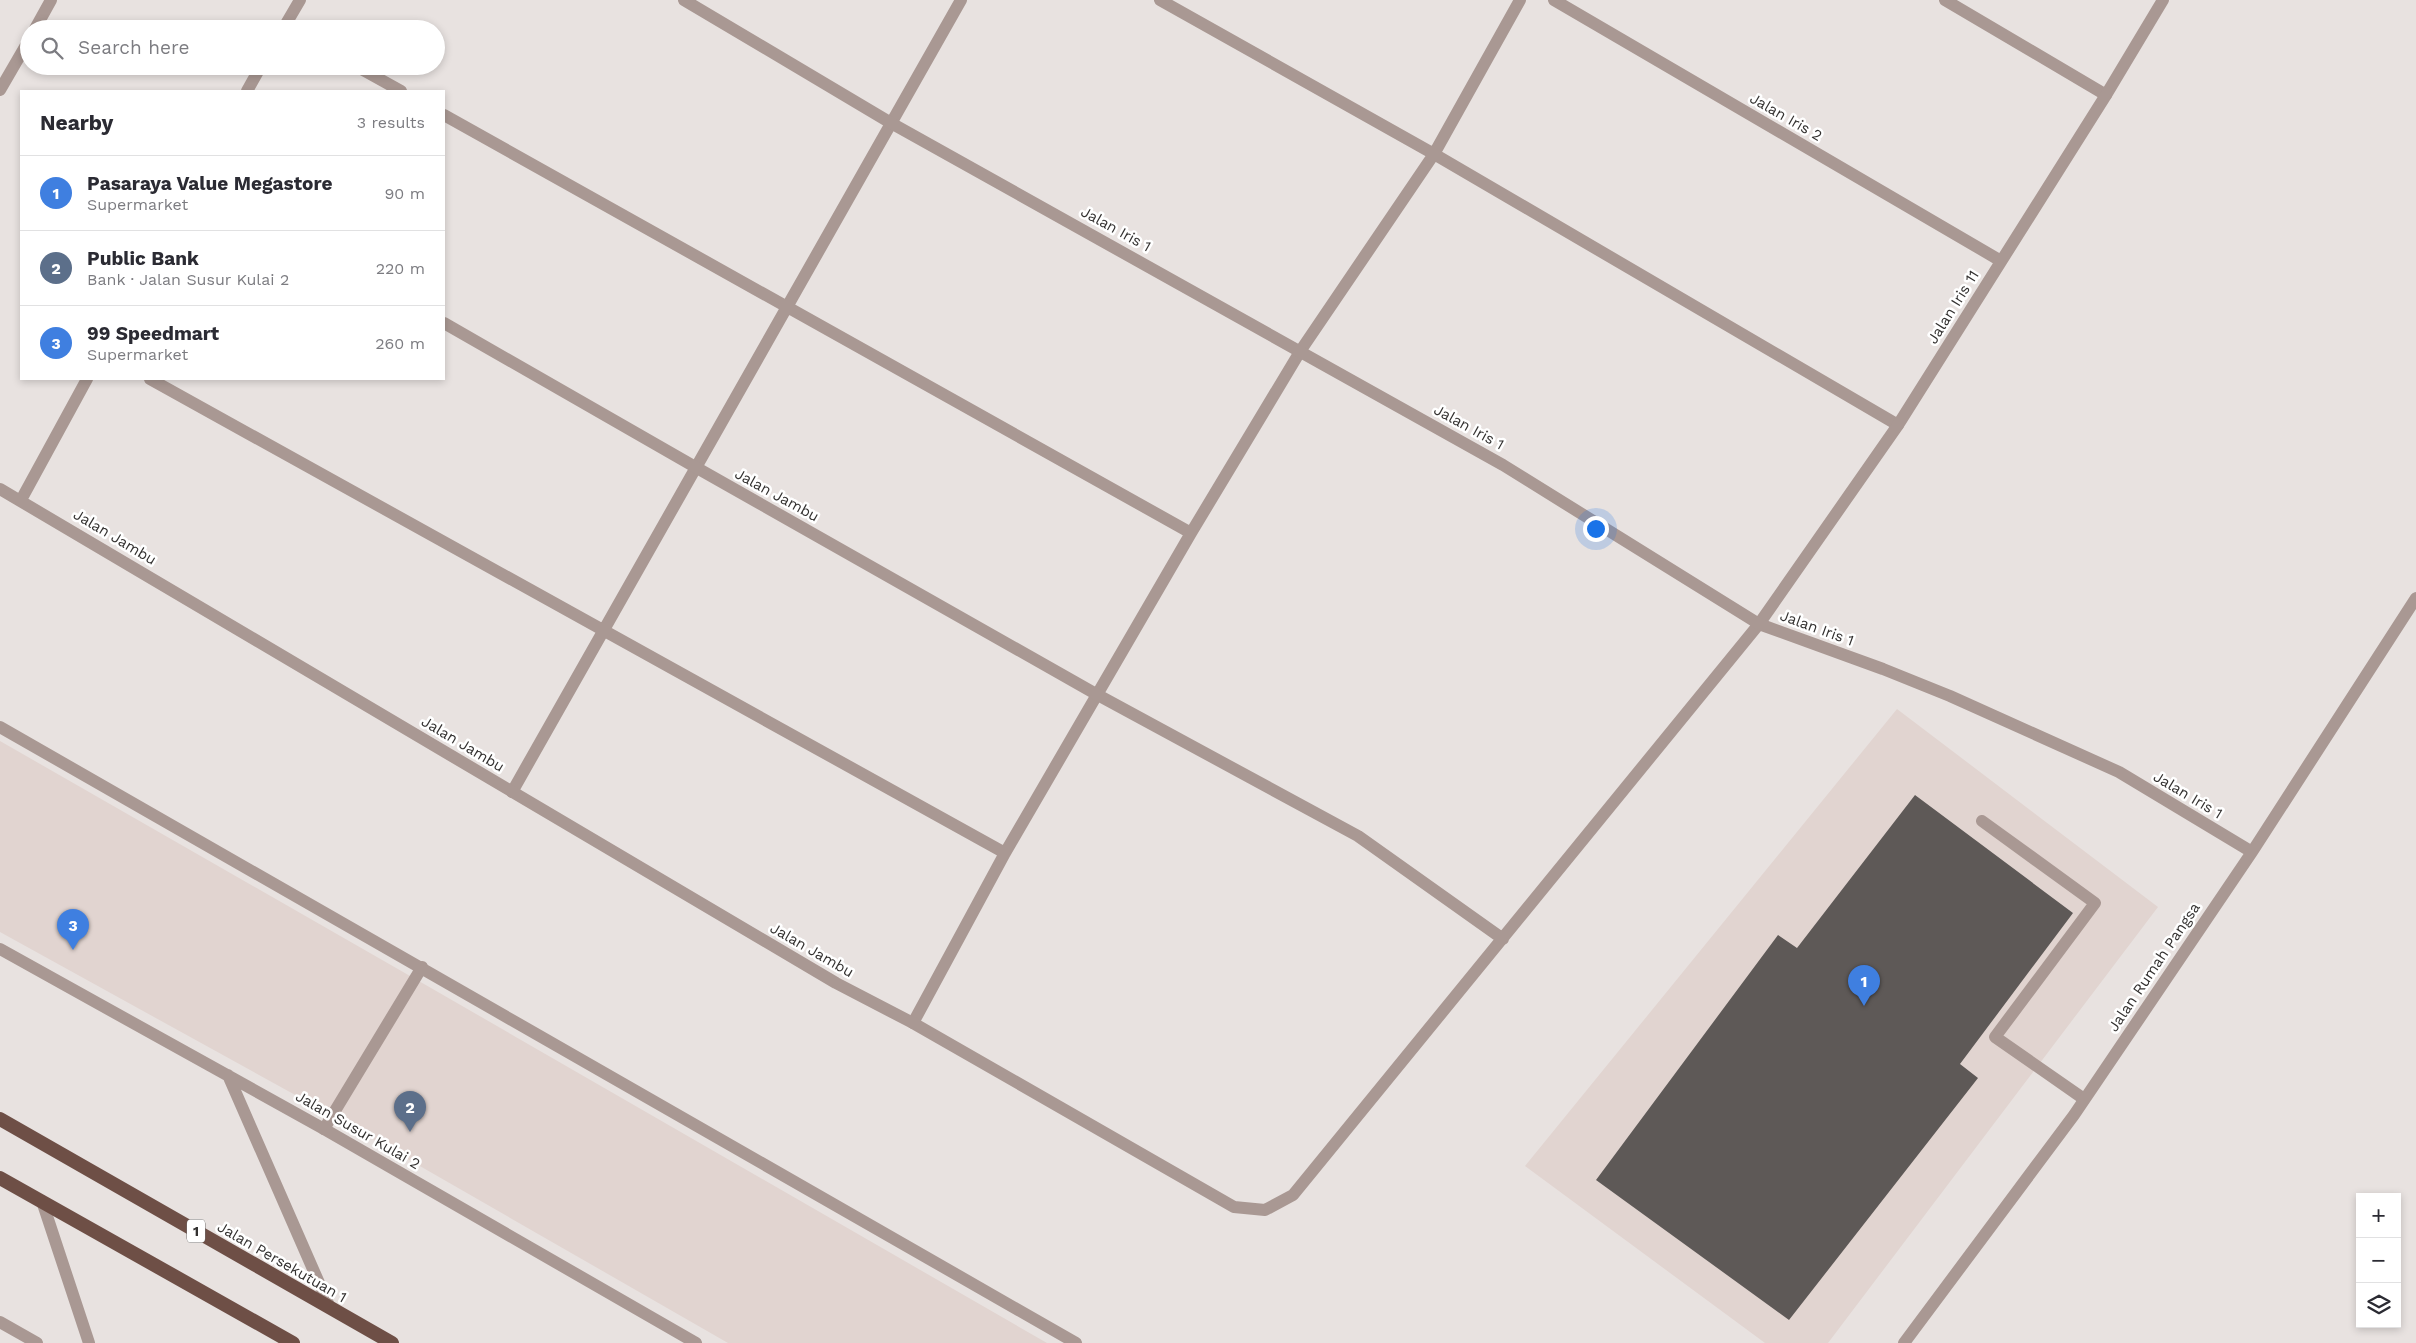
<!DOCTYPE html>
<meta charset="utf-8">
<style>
body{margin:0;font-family:"Work Sans",sans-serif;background:#f2f2f3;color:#2b2b33}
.controls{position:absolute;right:15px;bottom:15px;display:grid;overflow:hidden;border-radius:0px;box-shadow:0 2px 8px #0003}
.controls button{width:45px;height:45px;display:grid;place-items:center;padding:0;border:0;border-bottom:1px solid #e1e1e2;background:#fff;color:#2b2b33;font:25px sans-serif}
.you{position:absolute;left:1595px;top:528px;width:18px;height:18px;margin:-12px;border:4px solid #fff;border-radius:50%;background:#1a73e8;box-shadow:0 0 0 8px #1a73e833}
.badge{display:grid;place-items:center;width:32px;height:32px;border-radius:50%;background:#111827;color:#fff;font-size:16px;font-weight:700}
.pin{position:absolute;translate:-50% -41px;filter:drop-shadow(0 1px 2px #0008)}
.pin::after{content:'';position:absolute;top:26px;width:18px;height:15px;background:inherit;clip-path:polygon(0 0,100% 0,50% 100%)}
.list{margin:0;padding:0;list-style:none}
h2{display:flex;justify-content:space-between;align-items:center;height:65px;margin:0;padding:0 20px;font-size:21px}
h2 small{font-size:16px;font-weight:400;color:#7c7c81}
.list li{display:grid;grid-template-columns:32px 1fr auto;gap:15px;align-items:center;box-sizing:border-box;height:75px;padding:0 20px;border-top:1px solid #e1e1e2}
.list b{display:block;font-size:19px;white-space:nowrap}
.list p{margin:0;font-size:16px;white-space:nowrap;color:#7c7c81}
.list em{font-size:16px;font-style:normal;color:#7c7c81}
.icon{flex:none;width:28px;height:28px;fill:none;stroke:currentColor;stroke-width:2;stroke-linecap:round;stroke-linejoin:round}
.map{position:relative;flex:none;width:2416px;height:1343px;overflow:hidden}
.search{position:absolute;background:#fff;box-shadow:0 2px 8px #0003;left:20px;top:20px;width:425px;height:55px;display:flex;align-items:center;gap:12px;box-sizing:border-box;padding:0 18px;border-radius:28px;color:#7c7c81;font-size:19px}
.panel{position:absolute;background:#fff;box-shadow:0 2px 8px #0003;left:20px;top:90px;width:425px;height:290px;border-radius:0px}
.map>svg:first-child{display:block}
</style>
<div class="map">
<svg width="2416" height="1343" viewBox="0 0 2416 1343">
<rect width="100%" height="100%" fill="#e8e2e0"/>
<!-- built -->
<path fill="#e1d4d0" d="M1897,709L2158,907L1828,1343H1765L1525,1166Z
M0,741L431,988L1047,1343H728L317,1107L0,932Z"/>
<!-- building -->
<path fill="#5e5957" d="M1915,795L2073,913L1960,1064L1978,1078L1789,1320L1596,1180L1778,935L1797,948Z"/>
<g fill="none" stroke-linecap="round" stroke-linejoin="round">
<!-- service -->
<path stroke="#a99893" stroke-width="12" d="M1160,0L1434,154L1898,425
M1945,0L2106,95
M35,29L51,0
M356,66L401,91
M0,90L29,40
M444,115L1191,533
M150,379L1005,853
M512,792L961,0
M1982,821L2095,903L1995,1037L2084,1099
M913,1023L1005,853L1191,533L1301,350L1434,154L1520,0
M324,1129L422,967"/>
<!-- minor -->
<path stroke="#a99893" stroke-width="12" d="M1554,0L2001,261
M283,29L300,0
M247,91L261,66
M444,323L697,468L1096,694L1358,836L1503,939
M0,489L836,983L913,1023L1234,1207L1265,1210L1293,1195L1759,624L1898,425L2106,95L2163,0
M21,500L87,379
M0,727L1076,1343
M0,949L324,1129L696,1343
M228,1075L330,1308
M42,1201L89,1343
M0,1322L37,1343"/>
<!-- tertiary -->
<path stroke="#a99893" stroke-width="12" d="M684,0L891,123L1503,465L1759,624L1883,669L1950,696L2119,772L2252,852
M1904,1343L2074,1115L2252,852L2416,598"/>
<!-- trunk -->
<path stroke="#6e4f46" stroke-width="14" d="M0,1119L392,1343
M0,1178L293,1343"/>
</g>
<g text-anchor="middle" stroke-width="5" stroke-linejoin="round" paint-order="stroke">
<!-- shield labels -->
<rect fill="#fff" stroke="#706f6e" stroke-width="1" x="187" y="1219.5" width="18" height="23" rx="4"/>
<g font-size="14" font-weight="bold" fill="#333130">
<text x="196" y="1236">1</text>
</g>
<!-- street labels -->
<g font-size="15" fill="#333130" stroke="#fff">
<text transform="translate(1786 117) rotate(30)" y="5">Jalan Iris 2</text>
<text transform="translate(1116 229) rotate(29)" y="5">Jalan Iris 1</text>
<text transform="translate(1953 307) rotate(-58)" y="5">Jalan Iris 11</text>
<text transform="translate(1469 427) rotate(29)" y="5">Jalan Iris 1</text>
<text transform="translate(777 495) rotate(29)" y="5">Jalan Jambu</text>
<text transform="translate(115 537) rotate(31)" y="5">Jalan Jambu</text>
<text transform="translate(1817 628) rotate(20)" y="5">Jalan Iris 1</text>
<text transform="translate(463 744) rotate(31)" y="5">Jalan Jambu</text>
<text transform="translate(2188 795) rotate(31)" y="5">Jalan Iris 1</text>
<text transform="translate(812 950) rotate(30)" y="5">Jalan Jambu</text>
<text transform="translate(2154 967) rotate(-56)" y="5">Jalan Rumah Pangsa</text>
<text transform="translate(358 1130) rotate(30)" y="5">Jalan Susur Kulai 2</text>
<text transform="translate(282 1262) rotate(30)" y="5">Jalan Persekutuan 1</text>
</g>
</g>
</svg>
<div class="controls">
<button>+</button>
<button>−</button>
<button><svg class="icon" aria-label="layers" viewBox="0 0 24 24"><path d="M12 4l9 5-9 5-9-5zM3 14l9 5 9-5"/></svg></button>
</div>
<div class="you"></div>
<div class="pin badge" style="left:1864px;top:1006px;background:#3f7fe0">1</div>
<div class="pin badge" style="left:410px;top:1132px;background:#5c6f8a">2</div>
<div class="pin badge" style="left:73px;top:950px;background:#3f7fe0">3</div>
<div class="search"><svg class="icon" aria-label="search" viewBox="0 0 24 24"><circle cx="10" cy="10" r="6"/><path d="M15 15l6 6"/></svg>Search here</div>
<section class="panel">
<h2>Nearby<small>3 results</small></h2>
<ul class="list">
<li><span class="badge" style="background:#3f7fe0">1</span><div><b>Pasaraya Value Megastore</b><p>Supermarket</p></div><em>90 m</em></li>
<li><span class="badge" style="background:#5c6f8a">2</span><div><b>Public Bank</b><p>Bank · Jalan Susur Kulai 2</p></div><em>220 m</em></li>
<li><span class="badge" style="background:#3f7fe0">3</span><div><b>99 Speedmart</b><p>Supermarket</p></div><em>260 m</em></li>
</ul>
</section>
</div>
